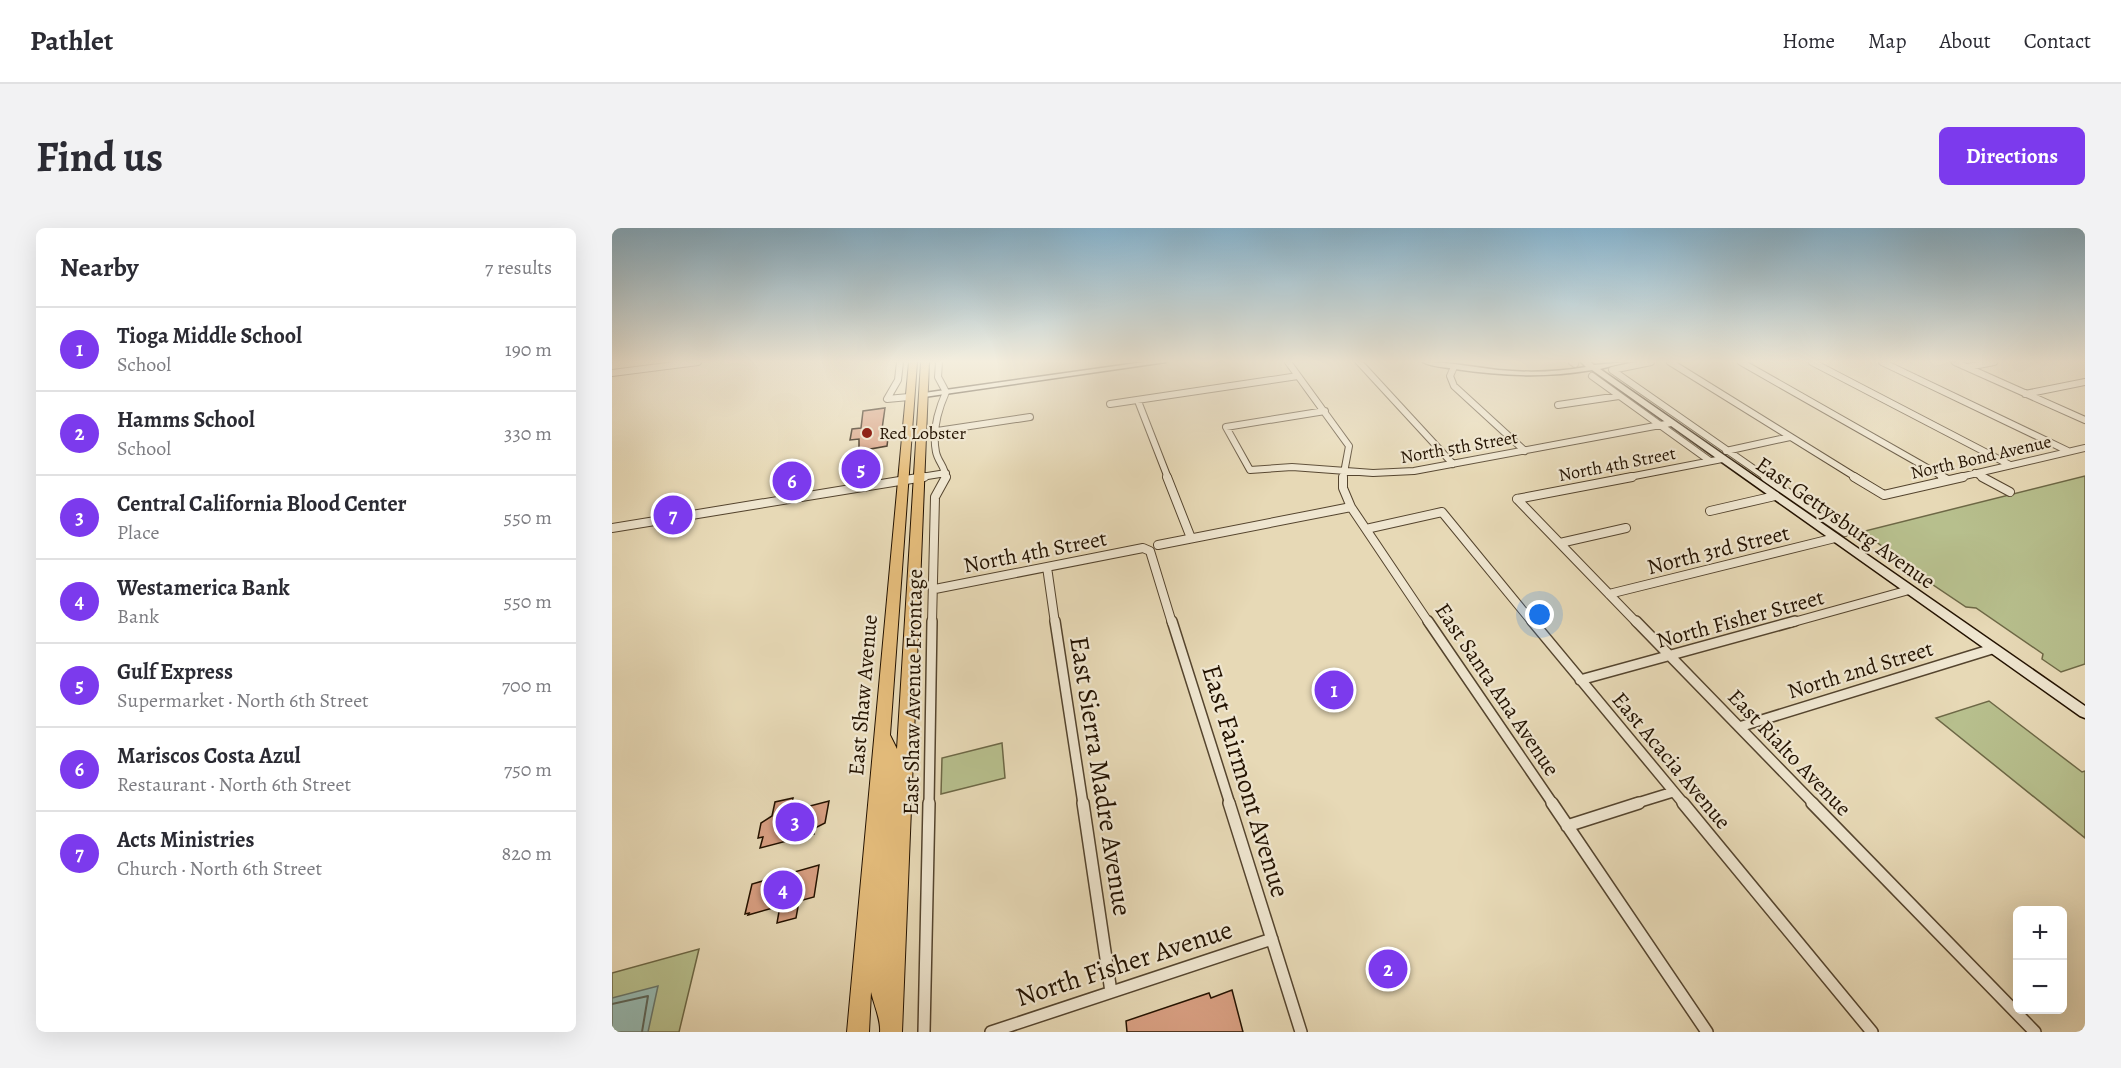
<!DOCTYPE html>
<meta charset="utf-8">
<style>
body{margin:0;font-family:Alegreya,serif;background:#f2f2f3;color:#2b2b33}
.controls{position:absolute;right:18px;bottom:18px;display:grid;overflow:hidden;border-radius:9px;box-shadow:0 6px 24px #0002}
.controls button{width:54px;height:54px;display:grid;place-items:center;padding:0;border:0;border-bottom:2px solid #e1e1e2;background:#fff;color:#2b2b33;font:30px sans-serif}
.you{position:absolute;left:928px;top:387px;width:21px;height:21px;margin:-15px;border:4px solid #fff;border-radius:50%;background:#1a73e8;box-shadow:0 0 0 9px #1a73e833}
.badge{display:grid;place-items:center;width:39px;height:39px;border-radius:50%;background:#7c3aed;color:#fff;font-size:20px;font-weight:700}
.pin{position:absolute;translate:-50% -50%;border:3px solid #fff;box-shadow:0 2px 6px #0006}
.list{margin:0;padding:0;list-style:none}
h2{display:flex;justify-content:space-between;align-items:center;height:78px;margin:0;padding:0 24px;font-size:26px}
h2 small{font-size:20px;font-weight:400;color:#7c7c81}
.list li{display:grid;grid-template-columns:39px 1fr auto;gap:18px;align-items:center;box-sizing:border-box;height:84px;padding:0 24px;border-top:2px solid #e1e1e2}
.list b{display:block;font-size:22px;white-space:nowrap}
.list p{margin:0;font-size:20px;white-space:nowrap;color:#7c7c81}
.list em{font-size:20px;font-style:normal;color:#7c7c81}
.map{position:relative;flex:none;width:1473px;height:804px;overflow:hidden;border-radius:9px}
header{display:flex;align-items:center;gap:36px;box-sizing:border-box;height:84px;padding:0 30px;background:#fff;border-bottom:2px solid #e1e1e2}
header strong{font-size:28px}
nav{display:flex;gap:33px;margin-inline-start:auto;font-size:21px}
.intro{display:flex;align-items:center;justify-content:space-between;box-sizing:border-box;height:144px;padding:0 36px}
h1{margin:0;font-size:42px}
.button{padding:15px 27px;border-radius:9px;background:#7c3aed;color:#fff;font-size:21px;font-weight:700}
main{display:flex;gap:36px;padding:0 36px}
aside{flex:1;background:#fff;border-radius:9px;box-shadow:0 6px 24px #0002}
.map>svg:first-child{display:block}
</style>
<header>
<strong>Pathlet</strong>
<nav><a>Home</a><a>Map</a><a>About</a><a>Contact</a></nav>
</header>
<div class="intro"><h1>Find us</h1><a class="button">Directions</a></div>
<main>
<aside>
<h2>Nearby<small>7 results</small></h2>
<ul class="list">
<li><span class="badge">1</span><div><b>Tioga Middle School</b><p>School</p></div><em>190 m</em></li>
<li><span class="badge">2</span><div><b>Hamms School</b><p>School</p></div><em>330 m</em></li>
<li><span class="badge">3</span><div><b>Central California Blood Center</b><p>Place</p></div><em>550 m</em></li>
<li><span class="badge">4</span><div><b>Westamerica Bank</b><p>Bank</p></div><em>550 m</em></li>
<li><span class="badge">5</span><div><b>Gulf Express</b><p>Supermarket · North 6th Street</p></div><em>700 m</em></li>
<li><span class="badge">6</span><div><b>Mariscos Costa Azul</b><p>Restaurant · North 6th Street</p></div><em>750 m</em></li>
<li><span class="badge">7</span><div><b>Acts Ministries</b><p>Church · North 6th Street</p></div><em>820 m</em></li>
</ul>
</aside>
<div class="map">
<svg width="1473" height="804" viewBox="0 0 1473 804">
<rect width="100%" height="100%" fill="#e7d9b6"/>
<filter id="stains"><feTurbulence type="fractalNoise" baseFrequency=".00333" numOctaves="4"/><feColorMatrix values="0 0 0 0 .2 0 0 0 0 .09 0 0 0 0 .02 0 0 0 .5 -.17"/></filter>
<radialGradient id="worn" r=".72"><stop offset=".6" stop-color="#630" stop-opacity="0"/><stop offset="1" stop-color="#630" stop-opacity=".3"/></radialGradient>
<!-- green -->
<path fill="#b7bf8d" stroke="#6d6846" stroke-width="1.5" d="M1473,248V436L1449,444L1430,431L1431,426L1364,380L1354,379L1293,338L1295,335L1255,308L1245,305Z
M1377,473L1470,544L1473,543V610L1324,490Z
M390,515L393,550L329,566L330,530Z
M87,721L67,804H0V745Z"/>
<!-- water -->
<path fill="#97bab2" stroke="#69776b" stroke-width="1.5" d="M46,758L36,804H0V770Z"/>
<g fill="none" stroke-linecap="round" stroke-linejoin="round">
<!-- shore -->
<path stroke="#5d6659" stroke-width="2" d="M0,776L36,768L30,804"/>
</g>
<!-- building -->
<path fill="#d9a083" stroke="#231200" stroke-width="1.5" d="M273,180L270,201L273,202L272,210H276L275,218L247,223V211L238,212L240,201L249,200L251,183Z
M189,244L186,259L170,261L174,249Z
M181,570L179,583L217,573L213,595L203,600L202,606L191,608L192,605L176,609L175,613L148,620L151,609L146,610L149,595L160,588L163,574Z
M207,637L202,669L187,673L184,690L165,695L168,678L136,687L137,685L133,686L140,656Z
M620,762L631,804H515L514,793L597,765L599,770Z"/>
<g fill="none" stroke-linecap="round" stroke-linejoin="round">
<defs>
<path id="street-far3" d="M288,134L286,152L275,171L297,169
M327,134L326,149L334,164C326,182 320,204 324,224C326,234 333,238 334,250
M676,134L737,218L731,250
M747,134L841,236
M960,134L963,136
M1039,134L1000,142L1155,250
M1058,134L1245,250
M1129,134L1333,250
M1200,134L1398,237
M1270,134L1456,223
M1343,134L1473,192
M842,139L838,148L842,158L913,223
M1356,139L1382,134
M0,145L86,134
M980,148L1098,233
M1413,166L1473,154
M526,173L556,250
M498,176L686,148
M946,177L1007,168
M713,183L614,199L638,242L680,239L761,245L802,243L1059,195
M325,203L418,189
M1114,223L1178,209
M1363,245L1372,250
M303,250L334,245
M1012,250L1110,231
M1344,250L1473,220"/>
<path id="street-far2" d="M555,249L579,310
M731,249V260L739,279L817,395
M1153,249L1233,304
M1242,249L1272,267L1351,249
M1330,249L1336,252
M1370,249L1398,264
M905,271L1025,395
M905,271L1020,249
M1098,283L1163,268
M0,300L312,249
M754,301L830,284L921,395
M948,315L1014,300
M546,317L739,279
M435,339L443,395
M323,361L531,320L538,323L560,395
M997,366L1223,310
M320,395L323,269L334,249
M1178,395L1297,362"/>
<path id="street-far1" d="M443,393L471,576
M560,393L618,576
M816,393L941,576
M920,393L1072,576
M1024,393L1202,576
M968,452L1183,393
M1127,499L1380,421
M317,576L320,393
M1022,576L1061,564"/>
<path id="street" d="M471,575L499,764
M617,575L689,804
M940,575L1095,804
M1071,575L1260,804
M1200,575L1423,804
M955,598L1027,575
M312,804L317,575
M379,804L660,711"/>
<path id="secondary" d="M532,134H554L312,169L308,167L312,165Z
M811,134C837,134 861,139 886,142C916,145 945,144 974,139L969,134H978L982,137L1015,134L988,141L1473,478V490L1468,488L980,142C933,150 890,148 843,141C833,139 820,139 811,134Z"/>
<path id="primary" d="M297,134H305L278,507L285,521L309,134H317L290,804H268C269,792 262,777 259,764L257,804H235Z"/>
</defs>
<!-- street-far3 casing -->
<use href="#street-far3" stroke="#54442e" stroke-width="8"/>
<!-- street-far2 casing -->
<use href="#street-far2" stroke="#54442e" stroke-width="10"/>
<!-- street-far1 casing -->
<use href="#street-far1" stroke="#54442e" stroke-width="12"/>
<!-- street casing -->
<use href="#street" stroke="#54442e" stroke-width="14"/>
<!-- secondary casing -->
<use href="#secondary" stroke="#231200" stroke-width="3"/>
<!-- primary casing -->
<use href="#primary" stroke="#231200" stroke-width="2"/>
<!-- street-far3 -->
<use href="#street-far3" stroke="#efe6d0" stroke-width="6"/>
<!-- street-far2 -->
<use href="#street-far2" stroke="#efe6d0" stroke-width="8"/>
<!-- street-far1 -->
<use href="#street-far1" stroke="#efe6d0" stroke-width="9"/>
<!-- street -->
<use href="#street" stroke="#efe6d0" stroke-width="11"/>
<!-- secondary -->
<use href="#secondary" fill="#efe6d0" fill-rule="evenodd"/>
<!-- primary -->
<use href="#primary" fill="#e4bc7b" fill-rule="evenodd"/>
</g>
<!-- sky -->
<linearGradient id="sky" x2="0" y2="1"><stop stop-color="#87b6d2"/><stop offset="0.54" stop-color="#f4eede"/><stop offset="1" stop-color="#f4eede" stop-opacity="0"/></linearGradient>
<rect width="1473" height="247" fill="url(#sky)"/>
<!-- markers -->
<circle fill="#8f2418" stroke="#efe6d0" stroke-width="2" cx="255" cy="205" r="6"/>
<g text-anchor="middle" stroke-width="4.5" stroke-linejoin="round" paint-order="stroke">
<!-- far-poi labels -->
<g font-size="18" fill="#231200" stroke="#efe6d0" text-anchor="start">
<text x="267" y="211">Red Lobster</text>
</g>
<!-- far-street labels -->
<g font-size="18" fill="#231200" stroke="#efe6d0">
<text transform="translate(847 219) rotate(-10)" y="6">North 5th Street</text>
<text transform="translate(1369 229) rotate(-13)" y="6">North Bond Avenue</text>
<text transform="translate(1005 236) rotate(-11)" y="6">North 4th Street</text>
</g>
<!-- street labels -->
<g font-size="22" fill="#231200" stroke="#efe6d0">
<text transform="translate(1234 294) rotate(35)" y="8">East Gettysburg Avenue</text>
<text transform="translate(1106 321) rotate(-14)" y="8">North 3rd Street</text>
<text transform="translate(423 323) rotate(-11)" y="8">North 4th Street</text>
<text transform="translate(1128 390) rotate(-15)" y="8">North Fisher Street</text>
<text transform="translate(1248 441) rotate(-17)" y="8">North 2nd Street</text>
<text transform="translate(886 461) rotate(56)" y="8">East Santa Ana Avenue</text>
<text transform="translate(300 464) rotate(-89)" y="8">East Shaw Avenue Frontage</text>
<text transform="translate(250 467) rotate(-85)" y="8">East Shaw Avenue</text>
<text transform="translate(1178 524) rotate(46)" y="8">East Rialto Avenue</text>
<text transform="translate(1060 532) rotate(50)" y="8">East Acacia Avenue</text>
</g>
<!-- near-street labels -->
<g font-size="27" fill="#231200" stroke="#efe6d0">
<text transform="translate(489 548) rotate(81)" y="9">East Sierra Madre Avenue</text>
<text transform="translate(634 553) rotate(73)" y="9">East Fairmont Avenue</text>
<text transform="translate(512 735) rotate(-18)" y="9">North Fisher Avenue</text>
</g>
</g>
<rect width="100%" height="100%" filter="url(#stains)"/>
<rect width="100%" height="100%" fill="url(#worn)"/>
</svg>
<div class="controls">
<button>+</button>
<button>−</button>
</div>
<div class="you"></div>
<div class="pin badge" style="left:722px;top:462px">1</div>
<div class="pin badge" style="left:776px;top:741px">2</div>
<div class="pin badge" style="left:183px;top:594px">3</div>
<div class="pin badge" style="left:171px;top:662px">4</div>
<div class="pin badge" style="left:249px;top:241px">5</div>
<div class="pin badge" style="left:180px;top:253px">6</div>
<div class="pin badge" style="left:61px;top:287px">7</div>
</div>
</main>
